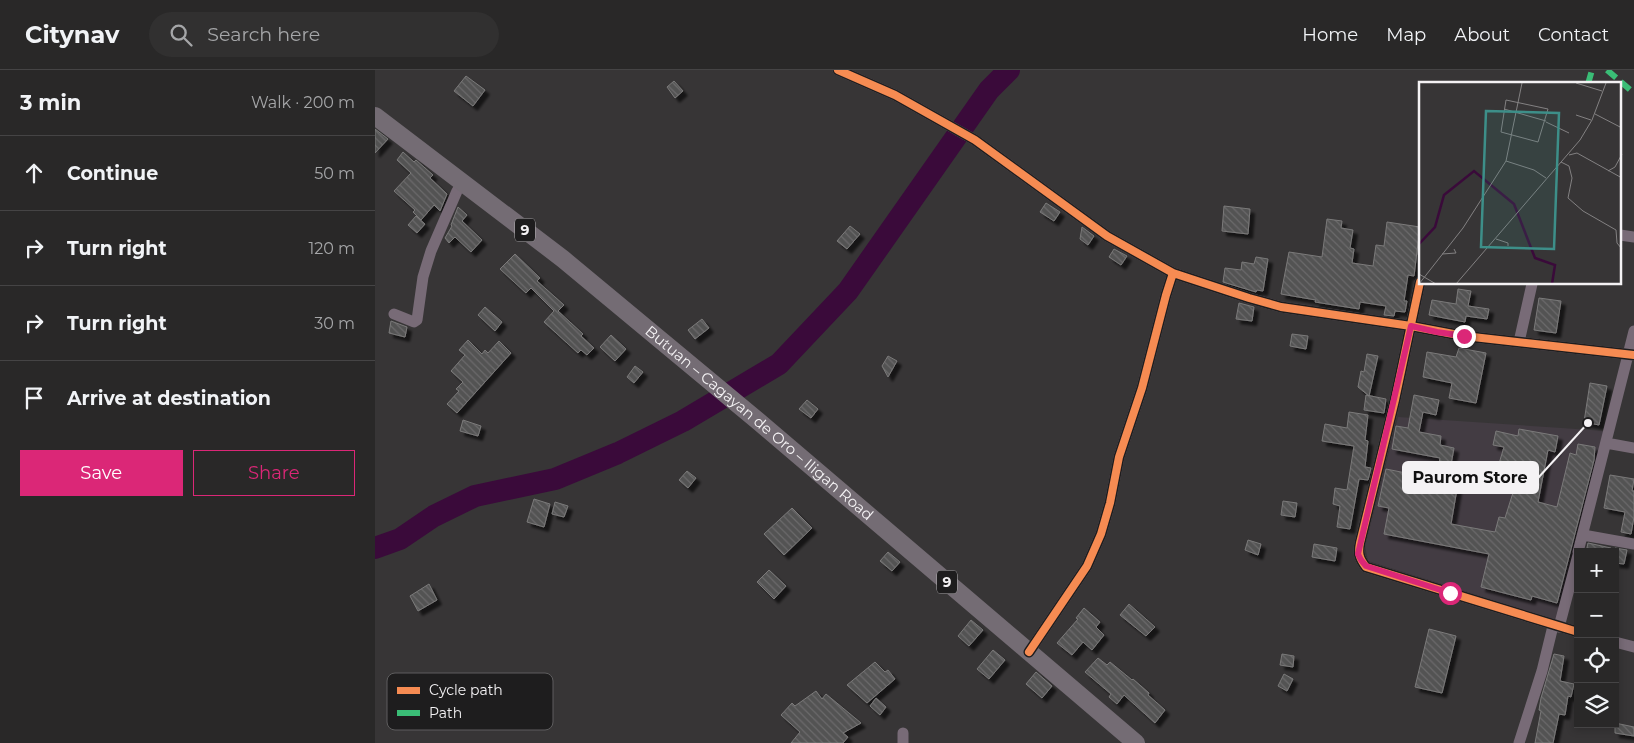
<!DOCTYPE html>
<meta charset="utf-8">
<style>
body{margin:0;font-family:Montserrat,sans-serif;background:#313030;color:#f1f3f6}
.controls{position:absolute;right:15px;bottom:15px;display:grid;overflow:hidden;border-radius:0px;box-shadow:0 2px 8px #0003}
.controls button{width:45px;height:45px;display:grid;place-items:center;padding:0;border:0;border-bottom:1px solid #454445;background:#292828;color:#f1f3f6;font:25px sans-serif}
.stop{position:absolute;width:15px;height:15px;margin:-11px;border:4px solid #db2777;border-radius:50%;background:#fff}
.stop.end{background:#db2777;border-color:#fff;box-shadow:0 1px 5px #0008}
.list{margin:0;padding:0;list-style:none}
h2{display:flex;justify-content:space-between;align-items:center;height:65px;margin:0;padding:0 20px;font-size:21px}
h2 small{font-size:16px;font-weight:400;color:#a5a6a8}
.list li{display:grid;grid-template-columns:32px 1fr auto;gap:15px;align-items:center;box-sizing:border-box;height:75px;padding:0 20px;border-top:1px solid #454445}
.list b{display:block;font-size:19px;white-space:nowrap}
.list em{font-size:16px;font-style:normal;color:#a5a6a8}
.actions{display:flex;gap:10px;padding:15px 20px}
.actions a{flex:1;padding:11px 0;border:1px solid #db2777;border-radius:0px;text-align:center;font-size:18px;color:#db2777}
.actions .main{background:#db2777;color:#fff}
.icon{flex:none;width:28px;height:28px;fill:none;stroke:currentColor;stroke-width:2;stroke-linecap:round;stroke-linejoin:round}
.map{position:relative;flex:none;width:1259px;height:673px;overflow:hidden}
header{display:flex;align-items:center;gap:30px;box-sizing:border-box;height:70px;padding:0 25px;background:#292828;border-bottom:1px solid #454445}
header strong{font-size:24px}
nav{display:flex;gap:28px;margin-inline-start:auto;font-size:18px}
.search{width:350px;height:45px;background:#313030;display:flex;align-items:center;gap:12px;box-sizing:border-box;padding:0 18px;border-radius:28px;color:#a5a6a8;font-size:19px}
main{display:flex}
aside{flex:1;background:#292828}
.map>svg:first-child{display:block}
</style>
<header>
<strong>Citynav</strong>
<div class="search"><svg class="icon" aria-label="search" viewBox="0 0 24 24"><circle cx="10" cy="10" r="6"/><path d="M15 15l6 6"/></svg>Search here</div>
<nav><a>Home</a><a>Map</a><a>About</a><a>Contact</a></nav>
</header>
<main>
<aside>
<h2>3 min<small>Walk · 200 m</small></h2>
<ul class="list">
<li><svg class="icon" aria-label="ahead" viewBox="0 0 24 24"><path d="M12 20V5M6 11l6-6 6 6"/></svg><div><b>Continue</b></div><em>50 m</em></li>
<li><svg class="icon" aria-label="right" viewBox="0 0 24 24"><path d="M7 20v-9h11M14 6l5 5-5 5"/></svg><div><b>Turn right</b></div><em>120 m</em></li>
<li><svg class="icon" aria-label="right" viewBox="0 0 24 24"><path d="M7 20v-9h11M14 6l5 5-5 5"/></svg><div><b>Turn right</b></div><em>30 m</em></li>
<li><svg class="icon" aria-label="arrive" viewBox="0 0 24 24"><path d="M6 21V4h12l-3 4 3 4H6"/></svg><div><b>Arrive at destination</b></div></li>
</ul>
<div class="actions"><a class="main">Save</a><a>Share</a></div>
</aside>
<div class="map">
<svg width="1259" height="673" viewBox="0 0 1259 673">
<defs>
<pattern id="building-back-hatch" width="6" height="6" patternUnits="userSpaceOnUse" patternTransform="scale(1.25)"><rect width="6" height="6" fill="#525252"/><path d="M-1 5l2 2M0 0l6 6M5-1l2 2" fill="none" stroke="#6c6b6c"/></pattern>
<filter id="shadow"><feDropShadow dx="4.5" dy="4.5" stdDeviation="1" flood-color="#0009"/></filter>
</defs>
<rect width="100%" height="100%" fill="#373536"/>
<!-- built -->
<path fill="#433c43" d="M1023,347L1231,361L1181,550L993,491L990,476Z"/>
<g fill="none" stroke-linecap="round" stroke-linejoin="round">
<!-- river -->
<path stroke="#3a0a3a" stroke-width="22" d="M0,478L25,469L59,446L100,426L180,409L243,383L308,351L404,294L473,221L614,20L634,0"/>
</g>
<!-- building -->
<path fill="url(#building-back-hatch)" stroke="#7b7a7a" filter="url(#shadow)" d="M91,6L110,20L98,36L79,21Z
M299,11L308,21L300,28L292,17Z
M0,59L13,69L0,83Z
M28,82L39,92L41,90L58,105L55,108L72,124L65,141L59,135L46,150L38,142L40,140L19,121L36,103L22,90Z
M671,133L685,142L679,151L665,142Z
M849,136L875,139L873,164L847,161Z
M83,137L92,145L87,151L107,170L96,182L80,167L74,173L70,168L77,156L76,155Z
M41,146L50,154L42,163L33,155Z
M952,149L967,151L966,158L978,160L975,178L979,179L977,193L998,196L1001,175L1009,176L1012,152L1045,157L1039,206L1033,205L1029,231H1032L1030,242L1020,241L1019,246L1009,245L1011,236L985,232L984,239L940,232L941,230L906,224L914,182L947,187Z
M475,156L485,164L472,179L462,171Z
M707,157L719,166L713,175L705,169Z
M739,179L752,186L746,195L734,187Z
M140,184L165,208L162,211L189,235L183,241L208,264L206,266L219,278L212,285L206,280L203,283L169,252L179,241L156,218L151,223L125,199Z
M881,187L893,189L888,221L882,220L881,222L848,212L850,198L866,200L867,192L879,194Z
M1083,219L1096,221L1093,236L1114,239L1112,249L1091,246L1090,252L1054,245L1057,230L1081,234Z
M1164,228L1186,231L1181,263L1159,260Z
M864,233L879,237L877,251L861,249Z
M110,237L127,252L120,261L103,245Z
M327,249L334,258L320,269L313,260Z
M16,251L32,257L30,267L14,263Z
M917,264L933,266L931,279L915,276Z
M236,265L251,279L240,291L225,277Z
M93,270L107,284L110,280L113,283L124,271L136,283L82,343L72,334L84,321L81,319L88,312L76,301L90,285L84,280Z
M1084,278L1111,283L1101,333L1074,328L1077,313L1048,307L1052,282L1081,287Z
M992,284L1003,286L994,326L983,317L986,301L989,302Z
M513,286L522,291L513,307L507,296Z
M260,296L268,302L259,313L252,307Z
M1215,313L1232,316L1224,355L1209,352Z
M991,325L1011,329L1009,343L989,340Z
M1039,325L1064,330L1061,345L1048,342L1044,362L1066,366L1065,375L1079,378L1073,411L1083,413L1076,454L1120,462L1124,447L1130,448L1142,410H1141L1142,406L1122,400L1129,377L1118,375L1121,361L1143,366L1144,359L1183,366L1180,382L1173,380L1163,432L1182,437L1195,383L1201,385L1203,374L1220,377L1219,390L1182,533L1157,526L1156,530L1106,517L1114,484L1009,464L1014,438L1003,436L1011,399L1061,409L1065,388L1017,379L1021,356L1033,358Z
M432,330L443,339L436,348L424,339Z
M974,342L993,345L990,370L993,371L990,397L996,398L993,410L984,409L975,459L962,457L965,436L958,434L960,418L972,420L979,376L947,371L950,354L972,358Z
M88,350L106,356L103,366L85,361Z
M312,401L321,408L313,418L304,410Z
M1235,405L1259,409L1257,421H1259V447L1256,464L1246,462L1250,442L1229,438Z
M159,429L175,434L169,457L152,452Z
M908,431L922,433L920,447L906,445Z
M180,432L193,436L189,447L177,444Z
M417,438L437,458L409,485L389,464Z
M873,470L886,474L883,485L870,480Z
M1213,473L1236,478V482H1211Z
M939,474L962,478L960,491L937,487Z
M1240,478L1252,480L1249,494L1240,493Z
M513,482L525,492L517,501L505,491Z
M394,500L411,516L399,529L382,512Z
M54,514L62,530L43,541L35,526Z
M754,534L780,557L771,566L745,545Z
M709,538L725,552L721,557L729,565L717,580L708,572L697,585L682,573L703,549L701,548Z
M596,550L608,560L594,576L583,566Z
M1054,559L1081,566L1067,623L1040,617Z
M618,580L630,590L614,609L602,599Z
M907,584L919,586L918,597L905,595Z
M1179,584L1189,586L1185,611L1199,614L1196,627L1193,626L1190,645L1184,644L1178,673H1160L1166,641L1164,640L1166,628Z
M723,588L732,595L735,592L757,610L758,609L774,623L773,625L790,640L780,653L749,625L742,634L734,627L736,624L710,602Z
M500,592L510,602L513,600L520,609L492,633L472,615Z
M661,602L677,616L667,628L651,614Z
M909,604L918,609L912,621L903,616Z
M441,621L447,629L451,624L486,653L468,663L473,667L468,673H416L425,662L406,645L417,633L420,636Z
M501,628L511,637L505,645L495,636Z
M1240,653L1259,657V666L1240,663Z"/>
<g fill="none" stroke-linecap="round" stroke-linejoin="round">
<!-- minor -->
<path stroke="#786b77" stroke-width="11" d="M463,0L520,25L600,70L732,166L798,203L874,228L906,237L1036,256L1089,266L1259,285
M1245,165L1259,167
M1045,212L1020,330L985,473C983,483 984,488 991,497L1203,562
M19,244L39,252L42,250L48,207L56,181L82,121L88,112
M1144,272L1157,214
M1231,373L1259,378
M1208,465L1259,474
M1203,482L1259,261
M1184,557L1203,485
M1240,572L1259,577
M654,582L712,496L726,464L735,433L744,387L767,318L791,225L798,203
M528,663V673
M1144,673L1167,601L1178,556"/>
<!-- trunk -->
<path stroke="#746c74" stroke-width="18" id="s1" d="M0,46L188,189L383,351L761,673"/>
<!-- quiet -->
<path stroke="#3abd76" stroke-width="6" stroke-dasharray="12 6" stroke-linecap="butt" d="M1232,0L1259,23
M1213,14L1217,0"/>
<defs>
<path id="cycleway" d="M463,0L520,25L600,70L732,166L798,203L874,228L906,237L1036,256L1089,266L1259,285
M1045,212L1020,330L985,473C983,483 984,488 991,497L1203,562
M654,582L712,496L726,464L735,433L744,387L767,318L791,225L798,203"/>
</defs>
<!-- cycleway casing -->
<use href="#cycleway" stroke="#1e1d1e" stroke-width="11"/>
<!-- cycleway -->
<use href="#cycleway" stroke="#f68b52" stroke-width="8"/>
</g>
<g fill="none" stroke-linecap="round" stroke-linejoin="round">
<!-- route -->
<path stroke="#db2777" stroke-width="6" d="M1075,523L991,496L986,490L983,484L1036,256L1062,262L1089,266"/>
</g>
<g text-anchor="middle" stroke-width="4.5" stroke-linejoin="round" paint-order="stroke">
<!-- shield labels -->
<g fill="#1e1d1e" stroke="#b4b2b4" stroke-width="1">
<rect x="140" y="148.5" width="20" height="23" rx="4"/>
<rect x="562" y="500.5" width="20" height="23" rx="4"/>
</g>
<g font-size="14" font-weight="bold" fill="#f4f2f4">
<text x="150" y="165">9</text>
<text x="572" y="517">9</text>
</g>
<!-- street labels -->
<g font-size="15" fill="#f4f2f4" stroke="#1e1d1e">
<text dy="5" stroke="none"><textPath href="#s1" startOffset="492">Butuan – Cagayan de Oro – Iligan Road</textPath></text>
</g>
</g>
<!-- overview -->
<g transform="translate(1044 12)">
<rect width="202" height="202" fill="#373536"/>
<path fill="none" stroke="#3a0a3a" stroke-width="2.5" d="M0,162L16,145L25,113L55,89L95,122L116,176L136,183L133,202"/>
<path fill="none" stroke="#838182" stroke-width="1" d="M157,1L183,9M87,18L129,27L119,60L82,50ZM85,27L127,39M176,32L203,46M157,33L172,38M127,40L150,51M150,73L158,71L203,96M87,79L115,88L127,96M142,80L150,84L153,96L149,116L164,129L197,148L198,161L203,167M189,89L196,85L203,72M77,157L89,161V164M23,172L37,171L35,167M0,192L17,202M0,202L44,146L87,79L103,1M37,202L161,58L173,38L187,1"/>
<path fill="#3d8f89" fill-opacity="0.15" stroke="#3d8f89" stroke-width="2.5" d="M67,29L140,31L135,167L62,165Z"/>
<rect width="202" height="202" fill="none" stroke="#f4f2f4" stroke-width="2.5"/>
</g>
<!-- legend -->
<rect x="12" y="603" width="166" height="57" rx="8" fill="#1e1d1e" stroke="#5e5d5e" stroke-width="1"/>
<rect x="22" y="617" width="23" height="7" fill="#f68b52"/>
<rect x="22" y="640" width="23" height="6" fill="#3abd76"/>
<g font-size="14" fill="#f4f2f4">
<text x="54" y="625">Cycle path</text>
<text x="54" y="648">Path</text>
</g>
<!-- callouts -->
<path fill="none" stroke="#f4f2f4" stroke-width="2" d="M1213 353L1163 408"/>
<circle fill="#f4f2f4" stroke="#1e1d1e" stroke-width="2" cx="1213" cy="353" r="5"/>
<rect fill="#f4f2f4" stroke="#f4f2f4" stroke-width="2" x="1028" y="392" width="135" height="31" rx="5"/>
<g font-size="16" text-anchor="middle" font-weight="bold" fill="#111">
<text x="1095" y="413">Paurom Store</text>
</g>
</svg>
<div class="controls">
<button>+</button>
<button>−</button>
<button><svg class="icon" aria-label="locate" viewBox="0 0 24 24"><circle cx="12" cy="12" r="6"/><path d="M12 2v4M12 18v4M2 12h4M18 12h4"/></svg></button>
<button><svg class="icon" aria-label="layers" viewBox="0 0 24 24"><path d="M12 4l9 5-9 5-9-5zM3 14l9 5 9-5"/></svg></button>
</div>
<div class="stop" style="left:1075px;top:523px"></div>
<div class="stop end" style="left:1089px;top:266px"></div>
</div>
</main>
